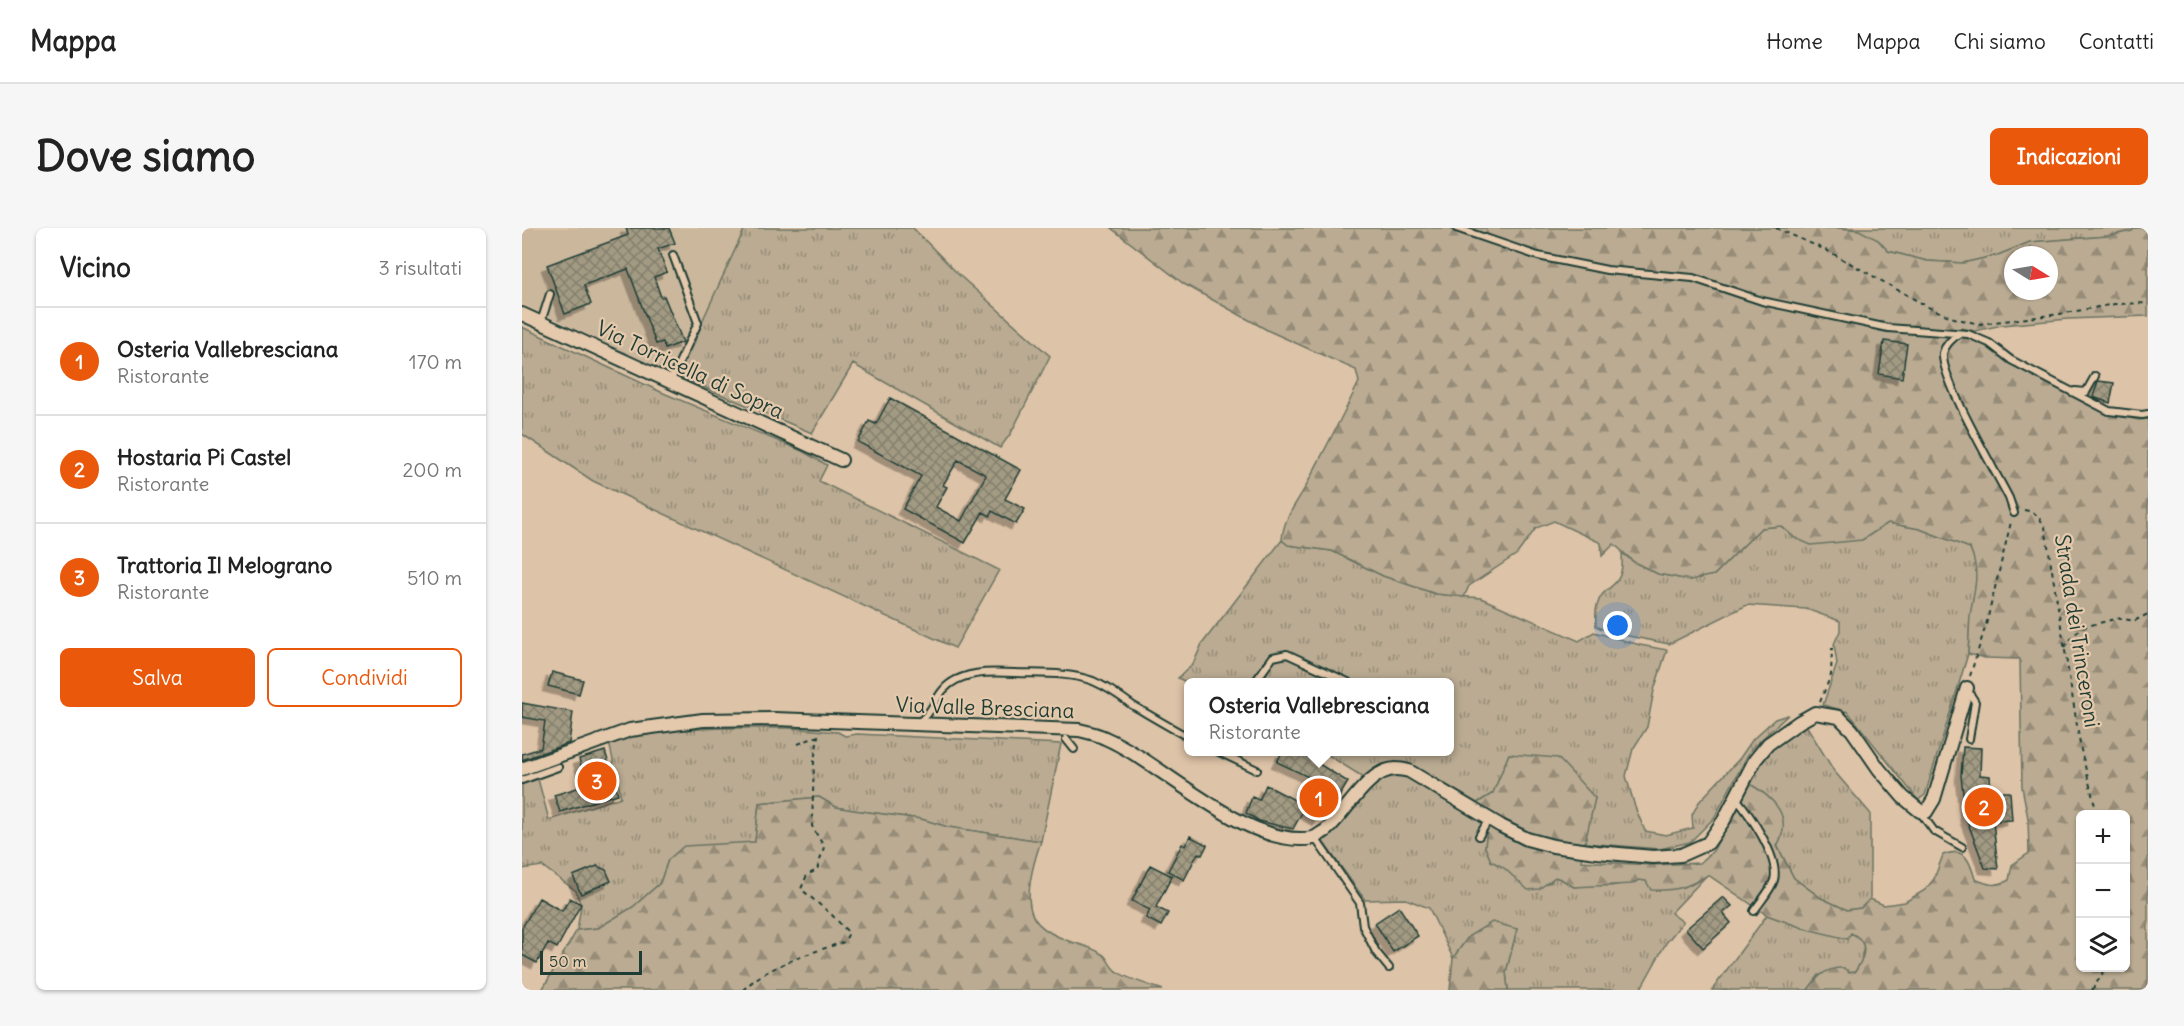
<!DOCTYPE html>
<html lang="it">
<meta charset="utf-8">
<style>
body{margin:0;font-family:Delius,sans-serif;background:#f6f6f6;color:#222}
.controls{position:absolute;right:18px;bottom:18px;display:grid;overflow:hidden;border-radius:9px;box-shadow:0 2px 4px #0004}
.controls button{width:54px;height:54px;display:grid;place-items:center;padding:0;border:0;border-bottom:2px solid #e0e0e0;background:#fff;color:#222;font:30px sans-serif}
.compass{position:absolute;left:1482px;top:18px;width:54px;height:54px;border-radius:50%;background:#fff;box-shadow:0 2px 4px #0004;rotate:101deg}
.scale{position:absolute;left:18px;bottom:15px;width:102px;box-sizing:border-box;padding-left:6px;border:3px solid #1f3d34;border-top:0;font-size:16px;line-height:21px;white-space:nowrap;color:#1f3d34;-webkit-text-stroke:4px #e5c9ac;paint-order:stroke}
.you{position:absolute;left:1096px;top:398px;width:21px;height:21px;margin:-15px;border:4px solid #fff;border-radius:50%;background:#1a73e8;box-shadow:0 0 0 9px #1a73e833}
.badge{display:grid;place-items:center;width:39px;height:39px;border-radius:50%;background:#ea580c;color:#fff;font-size:20px;font-weight:700}
.pin{position:absolute;translate:-50% -50%;border:3px solid #fff;box-shadow:0 2px 6px #0006}
.popup{position:absolute;left:662px;top:450px;width:270px;height:78px;box-sizing:border-box;display:grid;place-content:center;border-radius:9px;background:#fff;filter:drop-shadow(0 2px 4px #0005);font-size:20px;white-space:nowrap;color:#767676}
.popup b{font-size:22px;color:#222}
.popup::after{content:'';position:absolute;left:50%;top:100%;margin-left:-12px;border:12px solid transparent;border-top-color:#fff}
.list{margin:0;padding:0;list-style:none}
h2{display:flex;justify-content:space-between;align-items:center;height:78px;margin:0;padding:0 24px;font-size:26px}
h2 small{font-size:20px;font-weight:400;color:#767676}
.list li{display:grid;grid-template-columns:39px 1fr auto;gap:18px;align-items:center;box-sizing:border-box;height:108px;padding:0 24px;border-top:2px solid #e0e0e0}
.list b{display:block;font-size:22px;white-space:nowrap}
.list p{margin:0;font-size:20px;white-space:nowrap;color:#767676}
.list em{font-size:20px;font-style:normal;color:#767676}
.actions{display:flex;gap:12px;padding:18px 24px}
.actions a{flex:1;padding:14px 0;border:2px solid #ea580c;border-radius:9px;text-align:center;font-size:21px;color:#ea580c}
.actions .main{background:#ea580c;color:#fff}
.icon{flex:none;width:33px;height:33px;fill:none;stroke:currentColor;stroke-width:2;stroke-linecap:round;stroke-linejoin:round}
.map{position:relative;flex:none;width:1626px;height:762px;overflow:hidden;border-radius:9px}
header{display:flex;align-items:center;gap:36px;box-sizing:border-box;height:84px;padding:0 30px;background:#fff;border-bottom:2px solid #e0e0e0}
header strong{font-size:28px}
nav{display:flex;gap:33px;margin-inline-start:auto;font-size:21px}
.intro{display:flex;align-items:center;justify-content:space-between;box-sizing:border-box;height:144px;padding:0 36px}
h1{margin:0;font-size:42px}
.button{padding:15px 27px;border-radius:9px;background:#ea580c;color:#fff;font-size:21px;font-weight:700}
main{display:flex;gap:36px;padding:0 36px}
aside{flex:1;background:#fff;border-radius:9px;box-shadow:0 2px 4px #0004}
.map>svg:first-child{display:block}
</style>
<header>
<strong>Mappa</strong>
<nav><a>Home</a><a>Mappa</a><a>Chi siamo</a><a>Contatti</a></nav>
</header>
<div class="intro"><h1>Dove siamo</h1><a class="button">Indicazioni</a></div>
<main>
<aside>
<h2>Vicino<small>3 risultati</small></h2>
<ul class="list">
<li><span class="badge">1</span><div><b>Osteria Vallebresciana</b><p>Ristorante</p></div><em>170 m</em></li>
<li><span class="badge">2</span><div><b>Hostaria Pi Castel</b><p>Ristorante</p></div><em>200 m</em></li>
<li><span class="badge">3</span><div><b>Trattoria Il Melograno</b><p>Ristorante</p></div><em>510 m</em></li>
</ul>
<div class="actions"><a class="main">Salva</a><a>Condividi</a></div>
</aside>
<div class="map">
<svg width="1626" height="762" viewBox="0 0 1626 762">
<defs>
<pattern id="grass-tufts" width="24" height="20" patternUnits="userSpaceOnUse" patternTransform="scale(1.5)"><rect width="24" height="20" fill="#baab92"/><path d="M3 7l-1-3M5 7V3M7 7l1-3M15 17l-1-3M17 17v-4M19 17l1-3" fill="none" stroke="#978c78"/></pattern>
<pattern id="forest-firs" width="22" height="20" patternUnits="userSpaceOnUse" patternTransform="scale(1.5)"><rect width="22" height="20" fill="#baab92"/><path d="M5 1l3.5 6h-7zM16 11l3.5 6h-7z" fill="#978c78"/></pattern>
<pattern id="building-cross-hatch" width="8" height="8" patternUnits="userSpaceOnUse" patternTransform="scale(1.5)"><rect width="8" height="8" fill="#a29a83"/><path d="M0 0l8 8M0 8l8-8" fill="none" stroke="#837f6c"/></pattern>
<filter id="shadow"><feDropShadow dx="-5.5" dy="5.5" stdDeviation="0" flood-color="#0004"/></filter>
</defs>
<rect width="100%" height="100%" fill="#ddc3a7"/>
<filter id="ink" filterUnits="userSpaceOnUse"><feTurbulence type="fractalNoise" baseFrequency=".0167" numOctaves="2"/><feDisplacementMap in="SourceGraphic" scale="12" xChannelSelector="R" yChannelSelector="G"/><feConvolveMatrix kernelMatrix="1 2 1 2 8 2 1 2 1" color-interpolation-filters="sRGB"/></filter>
<g filter="url(#ink)">
<!-- built -->
<path fill="#cbb79c" d="M0,0H223L155,148L0,76Z"/>
<!-- grass -->
<path fill="url(#grass-tufts)" stroke="#6c7463" stroke-width="1.5" d="M223,0H391L437,47L528,128L489,205L478,220L331,136L290,205L155,148Z
M1317,0H1613L1610,3L1586,8L1508,14L1476,27L1441,35L1405,33L1366,23L1356,12Z
M0,99L139,164L280,223L305,237L297,253L477,342L433,420L71,253L0,206Z
M1366,295L1398,301L1448,320L1454,335L1455,350L1448,391L1446,426L1403,567L1396,572L1326,484L1301,477L1315,436L1312,416L1318,403V393L1284,381L1225,377L1147,416L1086,404L1074,398C1074,392 1073,384 1075,378C1081,353 1103,365 1100,325L1112,334L1136,346L1168,352L1192,347L1239,300L1259,298L1273,310L1340,312Z
M760,312L766,317L810,323L861,348L914,366L959,370L1057,413L1072,404L1118,417L1145,422L1132,462L1125,499L1111,521L1104,548L1113,579L1123,603L1144,607L1171,600L1170,587L1177,574L1218,530L1231,511L1253,491L1266,487L1229,521L1192,590L1168,614L1138,621L1062,615L1073,570L987,526L971,565L955,575C934,563 885,529 861,536C853,538 847,545 841,549L801,524H928V454L666,455L656,450L671,436L680,416Z
M1284,497L1312,543L1348,585V671L1339,680L1325,682L1299,670L1272,650L1255,617C1271,591 1250,569 1228,556L1245,525L1255,516Z
M200,500H267L316,504L323,508L335,506L539,516L519,613L426,599L399,591L331,582L314,579L297,569L237,575L233,614L146,632L138,655L111,679L76,700L55,702L59,678L54,663L20,638L0,641V556L16,551L27,592L99,569L87,514L119,504Z
M868,545L887,548L960,593L965,602L963,619L969,633L981,639L993,649L1028,655L1032,649L1039,651L1052,659L1071,657L1089,658L1117,652L1169,657L1185,647L1149,685L1161,694L1144,715L1118,762H986L984,744L995,701L947,708L931,730L907,680L884,671L843,672L799,611L845,560Z
M1245,687L1281,700L1329,705L1336,708L1342,717L1339,734L1333,744L1297,747L1286,762H1190Z"/>
<!-- forest -->
<path fill="url(#forest-firs)" stroke="#6c7463" stroke-width="1.5" fill-rule="evenodd" d="M589,0H1317L1337,2L1356,12L1366,23L1405,33L1441,35L1476,27L1508,14L1586,8L1610,3L1613,0H1626V88L1546,91L1480,97L1453,103L1439,100L1435,104L1463,115L1598,188L1617,192L1626,191V762H1286C1296,748 1304,739 1322,740L1327,745L1333,744C1343,729 1348,714 1329,705L1325,711L1281,700L1245,687L1186,647C1165,660 1153,663 1129,662L1124,653L1117,652L1110,656L1052,659L1039,651L1033,649L1017,661L1006,662L981,639L969,633L963,619L965,602L960,593L947,581L971,565L987,526L1036,530L1073,570L1059,633L1129,637L1178,635L1191,623L1228,556C1252,570 1272,589 1255,618L1272,650L1299,670L1325,682L1339,680L1348,671L1362,677L1383,674L1403,662L1412,651L1421,627C1443,618 1448,633 1453,651C1466,657 1474,659 1487,652L1490,637L1507,625L1506,590L1500,559L1498,431L1463,430L1446,426C1447,413 1447,401 1448,388C1452,362 1459,346 1448,320L1398,301L1366,295L1340,312L1289,317L1273,310L1259,298L1239,300L1192,347L1168,352L1136,346L1112,334L1092,316L1080,328L1079,315L1032,293L1014,300L995,326L947,358L942,369L914,366L861,348L810,323L766,317L760,312C761,291 774,276 784,258C802,223 820,189 837,154L834,142L747,103L662,56ZM1491,27H1527V63H1491ZM1558,586H1604V740H1558Z
M297,569L314,579L331,582L399,591L426,599L519,613C512,633 501,671 512,690C517,698 528,705 537,709C551,716 567,717 580,726C586,729 587,738 594,743C607,752 626,756 641,762H20L55,702L76,700L111,679L138,655L146,632L162,618L233,614L237,575Z
M970,694L995,701L984,744L986,762H928L931,730L947,708Z"/>
<!-- building -->
<path fill="url(#building-cross-hatch)" stroke="#1f3d34" stroke-width="1.5" fill-rule="evenodd" filter="url(#shadow)" d="M104,0H147L153,15L136,21L145,44L132,49L139,69L142,68L161,114L143,121L141,114L134,116L106,41L62,57L69,76L43,86L25,37L106,7Z
M1362,113L1385,116L1380,150L1357,146Z
M1576,153L1592,155L1588,175L1571,169Z
M368,170L499,242L483,271L503,281L494,296L470,283L468,288L461,284L443,315L381,281L399,248L336,214L347,193L354,196ZM436,232L464,247L439,293L414,279L425,259L421,257Z
M30,444L61,452L57,466L26,458Z
M0,475L51,484L47,515L0,532V526L19,520L23,493L0,489Z
M1441,519L1459,520L1458,547L1468,548L1469,564H1488L1490,592L1471,593L1476,641L1463,640L1444,590L1439,548Z
M83,523L96,566L38,584L32,567L65,557L57,531Z
M760,524H778L826,554L814,574L809,572L796,592L781,583L771,601L737,593L724,585L730,569L737,572L744,557L782,577L797,554L755,534Z
M668,608L685,617L680,627L676,625L662,652L646,643L660,616L663,618Z
M628,637L650,648L634,679L646,685L639,698L624,690L628,682L610,673Z
M75,638L84,642L89,653L59,666L51,648Z
M1201,669L1210,678L1201,685L1209,695L1181,720L1164,701Z
M17,670L40,683L48,670L59,676L35,720L26,715L15,735L0,727V700Z
M877,679L896,708L871,724L853,695Z"/>
<g fill="none" stroke-linecap="round" stroke-linejoin="round">
<defs>
<path id="lane" d="M934,0L1016,28L1085,42L1171,50L1240,73L1366,100L1446,106L1467,115L1489,132L1587,183L1620,187L1626,186
M19,94L28,66
M1435,107C1429,112 1423,117 1421,125C1418,150 1474,244 1487,270L1492,285
M148,154L176,95L151,27
M1553,163L1564,164L1573,148
M733,454L751,429L765,426L826,454
M1445,461L1453,474L1447,511
M395,495C414,484 412,463 434,452C452,443 474,444 493,445C518,446 547,444 571,453C585,459 598,468 610,477C629,488 647,499 666,509
M544,511L552,521
M697,524L735,542
M0,552L36,539
M1214,570C1228,587 1258,630 1252,652C1249,662 1238,674 1232,683
M1398,584L1412,603L1440,619
M957,608L967,591
M793,610L838,675L841,698L854,724L867,740"/>
<path id="street" d="M0,86L319,232
M0,541L108,502L181,492L252,491L557,502C566,504 575,506 583,510C641,535 726,622 791,610C795,609 799,605 803,603C824,586 845,541 874,541C878,541 883,542 887,543L979,598L1005,611L1031,618L1075,624L1131,629L1159,627L1186,615L1202,592L1233,532L1246,516L1277,494L1293,485L1317,489L1330,502L1357,541L1381,569L1398,583L1404,584L1412,571L1445,460"/>
</defs>
<!-- lane casing -->
<use href="#lane" stroke="#1f3d34" stroke-width="10"/>
<!-- street casing -->
<use href="#street" stroke="#1f3d34" stroke-width="16"/>
<!-- path -->
<path stroke="#1f3d34" stroke-width="2" stroke-dasharray="4.5 4.5" stroke-linecap="butt" d="M1254,0L1308,24L1408,80L1432,90L1457,96L1538,86L1593,76L1626,75
M1502,282C1514,284 1517,289 1523,299L1559,522L1575,586
M1542,419L1557,402L1565,398L1597,390L1612,393L1626,386
M1448,448L1464,397L1489,294
M1298,474L1309,447L1310,420
M276,516L301,506
M221,762C244,738 291,724 322,714L327,705L310,687L279,661L285,647L295,642L302,619L290,598L292,533L296,508
M1570,762L1584,740"/>
<!-- lane -->
<use href="#lane" stroke="#e5c9ac" stroke-width="6"/>
<!-- street -->
<use href="#street" stroke="#e5c9ac" stroke-width="12"/>
</g>
</g>
<g text-anchor="middle" stroke-width="4.5" stroke-linejoin="round" paint-order="stroke">
<!-- street labels -->
<g font-size="21" fill="#1f3d34" stroke="#e5c9ac">
<text transform="translate(168 142) rotate(25)" y="7">Via Torricella di Sopra</text>
<text transform="translate(1555 403) rotate(81)" y="7">Strada dei Trinceroni</text>
<text transform="translate(463 480) rotate(2)" y="7">Via Valle Bresciana</text>
</g>
</g>
</svg>
<div class="controls">
<button>+</button>
<button>−</button>
<button><svg class="icon" aria-label="layers" viewBox="0 0 24 24"><path d="M12 4l9 5-9 5-9-5zM3 14l9 5 9-5"/></svg></button>
</div>
<svg class="compass" viewBox="-18 -18 36 36"><path d="M0-13l5 13h-10z" fill="#e53935"/><path d="M0 13l5-13h-10z" fill="#767676"/></svg>
<div class="scale">50 m</div>
<div class="you"></div>
<div class="pin badge" style="left:797px;top:570px">1</div>
<div class="popup"><b>Osteria Vallebresciana</b>Ristorante</div>
<div class="pin badge" style="left:1462px;top:579px">2</div>
<div class="pin badge" style="left:75px;top:553px">3</div>
</div>
</main>
